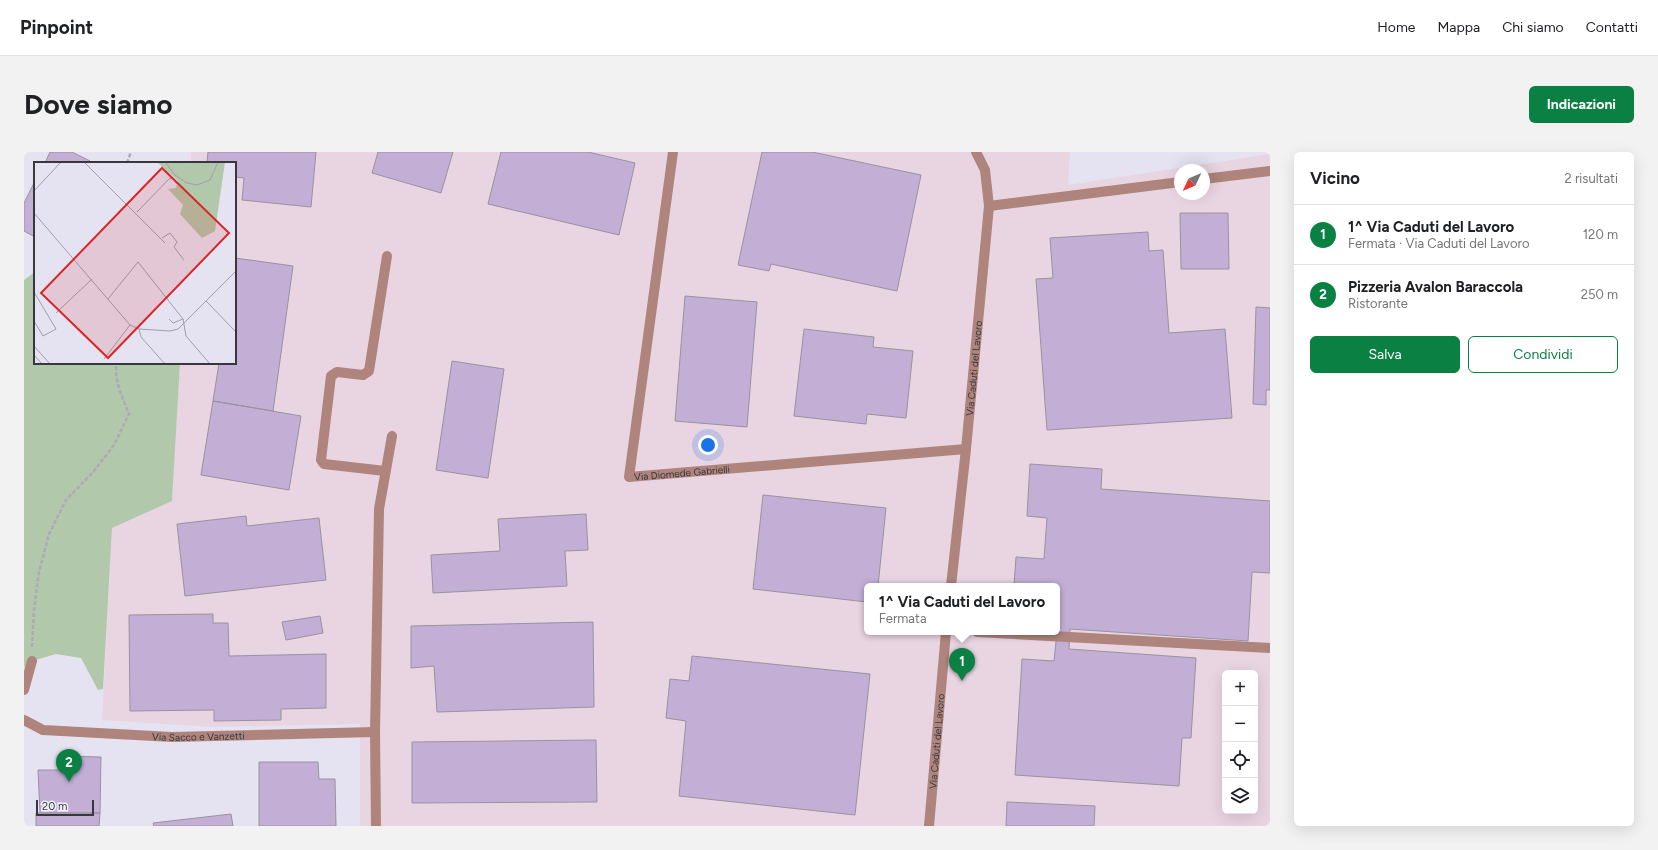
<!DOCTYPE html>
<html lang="it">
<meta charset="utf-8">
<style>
body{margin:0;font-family:Figtree,sans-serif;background:#f2f2f2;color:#202124}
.controls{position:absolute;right:12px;bottom:12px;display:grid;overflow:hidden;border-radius:6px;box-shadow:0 4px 16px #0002}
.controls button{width:36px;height:36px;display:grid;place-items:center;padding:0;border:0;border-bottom:1px solid #e0e0e0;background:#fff;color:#202124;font:20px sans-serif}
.compass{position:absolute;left:1150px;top:12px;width:36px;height:36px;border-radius:50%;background:#fff;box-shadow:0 4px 16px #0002;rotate:226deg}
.scale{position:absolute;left:12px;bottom:10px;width:58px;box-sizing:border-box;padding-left:4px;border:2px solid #38373d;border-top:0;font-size:11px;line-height:14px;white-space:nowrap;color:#38373d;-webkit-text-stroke:3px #f3f0ff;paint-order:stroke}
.you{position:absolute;left:684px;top:293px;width:14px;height:14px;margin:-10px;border:3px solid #fff;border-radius:50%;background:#1a73e8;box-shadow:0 0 0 6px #1a73e833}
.badge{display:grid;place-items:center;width:26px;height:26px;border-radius:50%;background:#0b8043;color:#fff;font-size:13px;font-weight:700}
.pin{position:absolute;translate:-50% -33px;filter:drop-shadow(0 1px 2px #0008)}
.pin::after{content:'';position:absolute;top:21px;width:14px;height:12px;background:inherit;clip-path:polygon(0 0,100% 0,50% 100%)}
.popup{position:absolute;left:840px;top:431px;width:196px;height:52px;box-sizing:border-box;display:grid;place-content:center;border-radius:6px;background:#fff;filter:drop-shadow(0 1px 3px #0005);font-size:13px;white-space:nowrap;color:#757577}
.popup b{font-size:15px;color:#202124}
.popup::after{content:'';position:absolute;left:50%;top:100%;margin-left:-8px;border:8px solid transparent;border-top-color:#fff}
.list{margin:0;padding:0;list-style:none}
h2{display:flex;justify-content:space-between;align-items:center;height:52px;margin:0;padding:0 16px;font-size:17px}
h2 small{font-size:13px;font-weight:400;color:#757577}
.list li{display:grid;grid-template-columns:26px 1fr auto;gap:12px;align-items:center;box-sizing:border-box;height:60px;padding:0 16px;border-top:1px solid #e0e0e0}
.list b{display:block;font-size:15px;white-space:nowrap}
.list p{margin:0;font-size:13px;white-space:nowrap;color:#757577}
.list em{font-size:13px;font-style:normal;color:#757577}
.actions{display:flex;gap:8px;padding:12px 16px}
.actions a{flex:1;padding:9px 0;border:1px solid #0b8043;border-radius:6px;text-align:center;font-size:14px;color:#0b8043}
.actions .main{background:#0b8043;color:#fff}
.icon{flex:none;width:22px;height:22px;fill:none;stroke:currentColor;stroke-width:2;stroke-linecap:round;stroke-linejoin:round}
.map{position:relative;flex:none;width:1246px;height:674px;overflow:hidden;border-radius:6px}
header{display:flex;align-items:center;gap:24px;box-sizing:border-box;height:56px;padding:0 20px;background:#fff;border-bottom:1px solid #e0e0e0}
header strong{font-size:19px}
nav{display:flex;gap:22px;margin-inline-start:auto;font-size:14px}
.intro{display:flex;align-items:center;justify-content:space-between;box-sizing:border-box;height:96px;padding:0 24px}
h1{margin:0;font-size:28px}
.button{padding:10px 18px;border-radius:6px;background:#0b8043;color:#fff;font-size:14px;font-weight:700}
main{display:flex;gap:24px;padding:0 24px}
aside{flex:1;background:#fff;border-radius:6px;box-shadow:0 4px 16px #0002}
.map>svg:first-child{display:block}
</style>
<header>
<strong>Pinpoint</strong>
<nav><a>Home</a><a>Mappa</a><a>Chi siamo</a><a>Contatti</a></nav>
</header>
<div class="intro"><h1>Dove siamo</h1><a class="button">Indicazioni</a></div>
<main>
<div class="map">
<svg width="1246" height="674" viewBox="0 0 1246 674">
<rect width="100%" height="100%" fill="#e5e3f2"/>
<!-- industrial -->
<path fill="#e9d4e2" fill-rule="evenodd" d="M167,0H1046L1044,33L1246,2V674H336V572L187,575L78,568L88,376L148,349L156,211H211V11H167ZM1156,18H1180V42H1156ZM843,434H1033V480H843ZM1201,521H1231V659H1201Z"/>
<!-- green -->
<path fill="#b2c8ab" d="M11,120V211H156L148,349L88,376L79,537L74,538L57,506L32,502L8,509L0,515V128Z"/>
<!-- building -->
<path fill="#c3afd6" stroke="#98929f" d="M26,0H48L66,9L65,11H21Z
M184,0H292L287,55L218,48L220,26L211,25V11H183Z
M354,0H429L417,41L348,21Z
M477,0H564L611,11L595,83L464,52Z
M738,0H788L897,23L873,139L747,112L745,119L714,113Z
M11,29V85L0,79V51Z
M1156,61H1204L1205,117H1157Z
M1124,80L1125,99L1139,98L1145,181L1201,177L1208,266L1023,278L1012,127L1029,126L1026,86Z
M211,106L269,114L249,259L189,249L195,211H211Z
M661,144L733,150L723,275L651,269Z
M1232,155L1246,156V238H1242V253L1229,252Z
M780,177L850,185L849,195L889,199L882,266L843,262L842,272L770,264Z
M428,209L480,217L464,326L412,318Z
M189,249L277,264L265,338L177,323Z
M1006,312L1078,317L1077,337L1246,349V421L1228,420L1224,489L1046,477L1045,497L1172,506L1167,586H1158L1155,634L991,623L998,507L1030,509L1033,480V434H990L992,405L1020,407L1023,366L1003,364Z
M739,343L862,356L854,434H843V450L729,437Z
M562,362L564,398L541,399L543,434L409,441L407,403L476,399L474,367Z
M222,364L223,374L295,366L302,428L161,444L153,372Z
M189,462V471H204L205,504L302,502V556L257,557V568L190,569V558L106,559L105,463Z
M296,464L299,481L262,488L258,470Z
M569,470L570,555L413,560L410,514L387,516V474Z
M668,504L846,522L831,663L655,644L662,569L642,566L646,527L665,529Z
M572,588L573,650L388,651V590Z
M37,604L77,605L76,661H16L14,618H37Z
M235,610H294L295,627H311L312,674H235Z
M983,650L1071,654L1070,674H982Z
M12,661H76L75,674H12Z
M207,662L209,674H130L129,671Z"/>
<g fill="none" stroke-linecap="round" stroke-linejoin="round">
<!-- path -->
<path stroke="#acaab6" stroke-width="2.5" stroke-dasharray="4 2" stroke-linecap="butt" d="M103,11L107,0
M8,495L10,458L15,420L25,382L42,348L70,319L90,293L105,262C99,247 89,227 93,211"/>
<!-- minor -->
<g stroke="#ae847c" stroke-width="10">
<path id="s1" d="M649,0L605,325L942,297"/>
<path d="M1180,27L1246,19"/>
<path d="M965,54L1156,30"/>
<path d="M361,319L300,312L297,308L307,224L313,220L339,223L345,219L363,104"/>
<path id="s2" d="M927,434L942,297L965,54L961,18L952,0"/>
<path d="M953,480L1246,496"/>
<path d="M0,538L8,509"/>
<path id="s3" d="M0,568L19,578L148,585L351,580"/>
<path d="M352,674L351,580L355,357L368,284"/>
<path id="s4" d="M905,674L922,480"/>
</g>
</g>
<g text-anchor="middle" stroke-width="3" stroke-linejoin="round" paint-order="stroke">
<!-- street labels -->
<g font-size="10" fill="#38373d" stroke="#f3f0ff">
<text dy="4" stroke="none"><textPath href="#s2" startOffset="219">Via Caduti del Lavoro</textPath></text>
<text dy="4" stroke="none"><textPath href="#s1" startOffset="381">Via Diomede Gabrielli</textPath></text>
<text dy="4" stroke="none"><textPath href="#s3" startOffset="177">Via Sacco e Vanzetti</textPath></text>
<text dy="4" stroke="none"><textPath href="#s4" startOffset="85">Via Caduti del Lavoro</textPath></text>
</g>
</g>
<!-- overview -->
<g transform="translate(10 10)">
<rect width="202" height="202" fill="#e5e3f2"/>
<path d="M191,0L181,69L168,76L146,52L149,43L134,27L142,26L144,19L124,1Z" fill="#b2c8ab"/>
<path fill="none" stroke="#a09eaa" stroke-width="1" d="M50,0L131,81M131,0L141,13L153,21L163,23L176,18L184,0M0,29L27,0M103,50L135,17L139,16L143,22M0,51L96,163L105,167L136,169L144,167L202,109M128,76L136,71L143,80L140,85L150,98M0,130L22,167L9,174L0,159M74,137L104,100L149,157L152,174L176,202M172,139L202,170M22,151L58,117M135,157L139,161L149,157M105,167L107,175L131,202M0,184L16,202M0,193L8,202M70,197L96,163"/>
<path fill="#d62828" fill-opacity="0.15" stroke="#d62828" stroke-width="2" d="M128,6L195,71L74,196L7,131Z"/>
<rect width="202" height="202" fill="none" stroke="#38373d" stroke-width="2"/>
</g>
</svg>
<div class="controls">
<button>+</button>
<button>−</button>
<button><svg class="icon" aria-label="locate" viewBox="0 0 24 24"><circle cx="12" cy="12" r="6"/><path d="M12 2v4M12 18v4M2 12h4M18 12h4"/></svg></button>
<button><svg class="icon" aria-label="layers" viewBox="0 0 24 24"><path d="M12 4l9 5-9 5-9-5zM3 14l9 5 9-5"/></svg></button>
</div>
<svg class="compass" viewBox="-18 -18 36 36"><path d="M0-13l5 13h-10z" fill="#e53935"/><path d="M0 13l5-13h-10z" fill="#757577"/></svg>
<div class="scale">20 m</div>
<div class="you"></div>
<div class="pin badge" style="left:938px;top:529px">1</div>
<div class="popup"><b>1^ Via Caduti del Lavoro</b>Fermata</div>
<div class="pin badge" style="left:45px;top:630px">2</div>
</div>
<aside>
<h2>Vicino<small>2 risultati</small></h2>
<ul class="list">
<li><span class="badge">1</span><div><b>1^ Via Caduti del Lavoro</b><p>Fermata · Via Caduti del Lavoro</p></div><em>120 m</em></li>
<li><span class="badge">2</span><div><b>Pizzeria Avalon Baraccola</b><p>Ristorante</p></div><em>250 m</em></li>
</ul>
<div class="actions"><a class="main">Salva</a><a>Condividi</a></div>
</aside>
</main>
